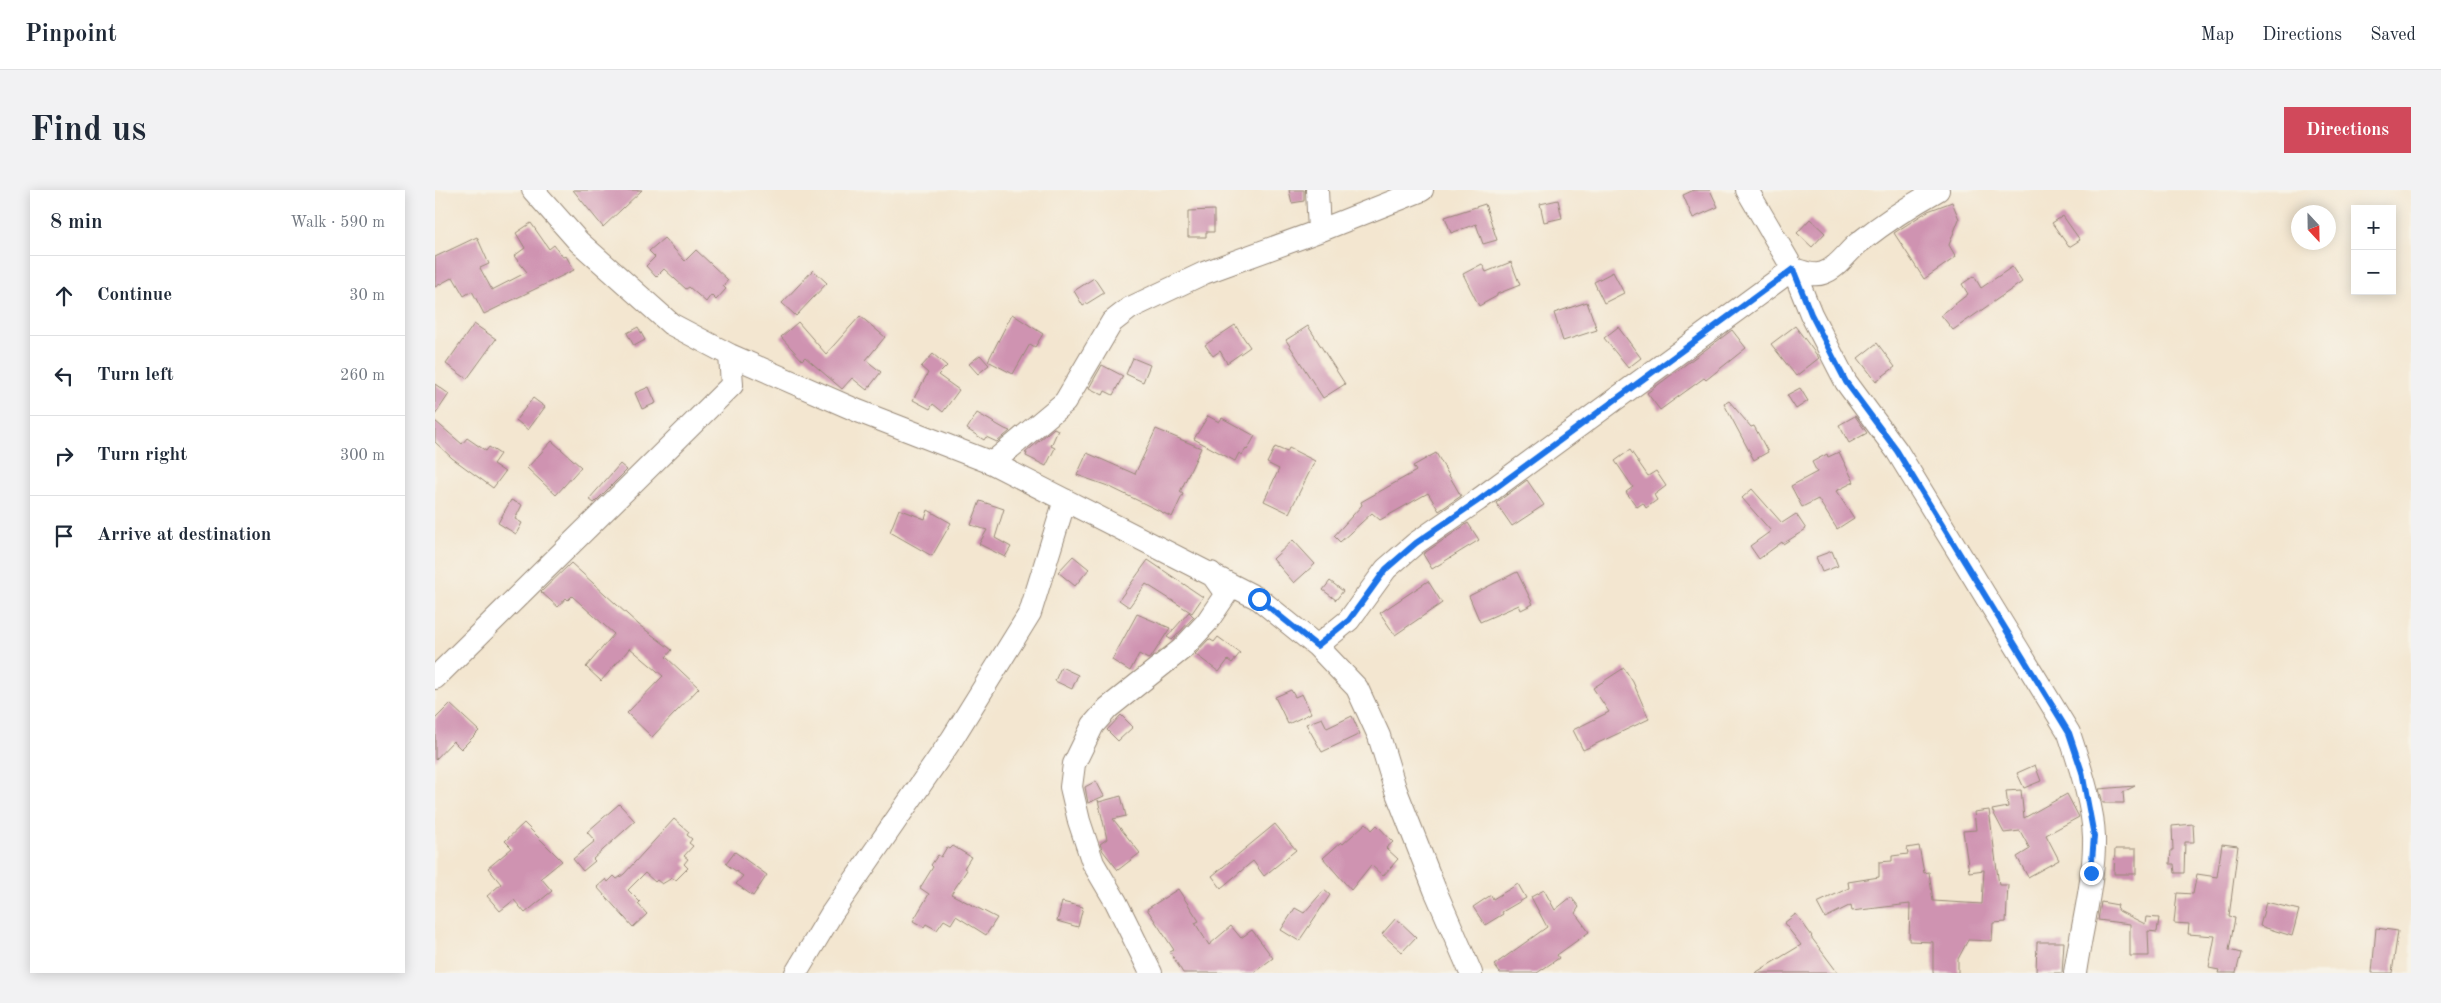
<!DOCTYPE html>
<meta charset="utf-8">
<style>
body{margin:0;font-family:"Old Standard TT",serif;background:#f2f2f3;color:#1f2937}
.controls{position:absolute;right:15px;top:15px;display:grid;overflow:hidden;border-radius:0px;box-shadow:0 2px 12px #0003}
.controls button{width:45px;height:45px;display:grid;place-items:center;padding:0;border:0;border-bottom:1px solid #e0e1e3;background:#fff;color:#1f2937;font:25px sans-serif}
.compass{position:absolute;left:1856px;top:15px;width:45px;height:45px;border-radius:50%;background:#fff;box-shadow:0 2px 12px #0003;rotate:158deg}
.stop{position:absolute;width:15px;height:15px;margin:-11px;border:4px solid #1a73e8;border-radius:50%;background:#fff}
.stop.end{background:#1a73e8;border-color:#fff;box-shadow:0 1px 5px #0008}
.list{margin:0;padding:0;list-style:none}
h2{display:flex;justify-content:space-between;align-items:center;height:65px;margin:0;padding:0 20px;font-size:21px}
h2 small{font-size:16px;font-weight:400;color:#747a83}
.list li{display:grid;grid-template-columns:32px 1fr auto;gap:15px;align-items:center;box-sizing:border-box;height:80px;padding:0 20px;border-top:1px solid #e0e1e3}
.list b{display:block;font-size:19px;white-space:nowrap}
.list em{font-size:16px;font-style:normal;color:#747a83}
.icon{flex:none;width:28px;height:28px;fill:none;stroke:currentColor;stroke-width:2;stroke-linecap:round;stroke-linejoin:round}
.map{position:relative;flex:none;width:1976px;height:783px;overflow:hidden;border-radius:0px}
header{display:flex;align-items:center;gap:30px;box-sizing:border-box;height:70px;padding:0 25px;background:#fff;border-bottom:1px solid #e0e1e3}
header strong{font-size:24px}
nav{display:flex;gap:28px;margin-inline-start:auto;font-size:18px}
.intro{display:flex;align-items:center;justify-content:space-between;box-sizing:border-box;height:120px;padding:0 30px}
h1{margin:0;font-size:35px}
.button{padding:12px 22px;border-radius:0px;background:#d1495b;color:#fff;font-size:18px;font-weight:700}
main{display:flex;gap:30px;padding:0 30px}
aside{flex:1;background:#fff;border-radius:0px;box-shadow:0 2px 12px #0003}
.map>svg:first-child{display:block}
</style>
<header>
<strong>Pinpoint</strong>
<nav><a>Map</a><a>Directions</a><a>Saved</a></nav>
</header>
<div class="intro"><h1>Find us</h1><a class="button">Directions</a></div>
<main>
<aside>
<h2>8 min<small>Walk · 590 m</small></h2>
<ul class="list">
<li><svg class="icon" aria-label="ahead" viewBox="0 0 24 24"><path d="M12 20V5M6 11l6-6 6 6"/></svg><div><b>Continue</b></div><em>30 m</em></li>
<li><svg class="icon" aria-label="left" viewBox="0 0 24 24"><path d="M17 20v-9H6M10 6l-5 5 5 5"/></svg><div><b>Turn left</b></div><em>260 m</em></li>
<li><svg class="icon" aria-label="right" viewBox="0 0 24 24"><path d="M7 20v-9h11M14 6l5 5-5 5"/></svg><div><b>Turn right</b></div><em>300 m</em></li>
<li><svg class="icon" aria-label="arrive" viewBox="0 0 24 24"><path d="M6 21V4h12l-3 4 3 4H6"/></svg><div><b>Arrive at destination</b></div></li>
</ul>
</aside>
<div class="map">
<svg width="1976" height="783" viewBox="0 0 1976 783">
<rect width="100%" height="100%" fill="#f7f3e8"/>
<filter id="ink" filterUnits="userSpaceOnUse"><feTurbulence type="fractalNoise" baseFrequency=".02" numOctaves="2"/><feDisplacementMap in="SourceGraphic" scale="10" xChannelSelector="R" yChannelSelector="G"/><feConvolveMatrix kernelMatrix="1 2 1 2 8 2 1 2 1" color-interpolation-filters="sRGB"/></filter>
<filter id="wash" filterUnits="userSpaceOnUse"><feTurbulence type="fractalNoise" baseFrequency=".0096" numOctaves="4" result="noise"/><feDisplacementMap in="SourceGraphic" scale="20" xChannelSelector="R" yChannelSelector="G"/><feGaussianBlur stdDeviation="1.12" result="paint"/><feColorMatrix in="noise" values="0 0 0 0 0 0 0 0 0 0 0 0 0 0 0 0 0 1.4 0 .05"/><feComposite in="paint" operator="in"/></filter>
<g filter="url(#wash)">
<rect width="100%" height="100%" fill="#f3e6d0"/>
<g id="blocks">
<!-- building -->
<path fill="#cf93b1" d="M138,0H207L168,37Z
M854,0H869V11L857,13Z
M1259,0H1275L1283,17L1258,28L1248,5Z
M1123,10L1127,28L1109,32L1105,14Z
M1517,12L1524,29L1514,55L1521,67L1489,89L1459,43L1493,21Z
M1050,14L1062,50L1048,54L1041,34L1016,43L1010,27Z
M779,20V42H771V47H753V21Z
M1628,26L1645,50L1634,57L1617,33Z
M1375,29L1390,43L1377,57L1362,43Z
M96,33L114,59L119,55L128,67L131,66L139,80L49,124L37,101L29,106L18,87L0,97V67L42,47L54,74L45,78L57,100L92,82L79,66L90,58L81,43Z
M229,48L250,71L261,60L293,90L288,96L291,99L281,110L276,105L271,112L254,97L251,99L229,79L221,87L211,76L220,67L214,61Z
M1076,72L1085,95L1062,104V106L1044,116L1028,84L1047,74L1051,82Z
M1577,77L1587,92L1518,140L1506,125L1533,104L1527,94L1539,86L1546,98Z
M378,80L392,93L361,126L347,113Z
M1178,82L1189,103L1169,113L1159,92Z
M659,88L669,103L648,116L639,101Z
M1152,112L1162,140L1128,151L1119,123Z
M577,124L608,144L600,157L595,154L578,184L553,171Z
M425,126L450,147L431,170L446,182L432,200L417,188L407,199L370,167L367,170L346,147L363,132L391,164Z
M39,134L61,149L32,189L11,174Z
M800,135L815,157L792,173L785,161L778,166L770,155Z
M873,136L910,194L888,208L851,150Z
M1360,136L1384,168L1361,186L1336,154Z
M203,137L210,150L199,156L192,143Z
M1183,137L1206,168L1193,178L1169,148Z
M1297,140L1311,158L1271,190L1269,188L1225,220L1212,203Z
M1442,153L1460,177L1441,191L1423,168Z
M498,164L512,176L503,185L524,200L508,222L498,214L495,219L478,210L493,183L486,177Z
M545,165L554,175L543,184L534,174Z
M698,168L715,175L708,192L691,184Z
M667,175L688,186L678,205L670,201L668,205L654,198Z
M0,194L14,204L0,225Z
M214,197L221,213L207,219L200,203Z
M1365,198L1373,211L1361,219L1352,205Z
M98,208L110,217L93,240L81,230Z
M1294,211L1316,237L1319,236L1333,262L1319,270L1289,214Z
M542,223L570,239L575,241L562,252L551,247L549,250L532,239Z
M773,226L784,232L787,228L820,246L812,260L811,259L807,265L804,263L800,271L759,249Z
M1420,226L1432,243L1414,253L1404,235Z
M0,231L27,254L32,248L51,261L54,257L65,264L58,274L70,282L58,298L17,268L0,252Z
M619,238L623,240L616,256L620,258L611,276L591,266L592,263H590Z
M721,239L766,258L745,302L748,304L737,327L673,296L642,285L652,263L700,284Z
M117,251L146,277L121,305L92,278Z
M840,257L852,262L854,258L880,271L854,323L829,311L844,279L832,273Z
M1195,260L1213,286L1221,281L1231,296L1219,305L1222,310L1211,318L1208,313L1202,317L1191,302L1198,297L1180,271Z
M1404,262L1419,292L1401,301L1419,328L1402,339L1383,309L1367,317L1356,296L1382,282L1377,272L1392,264L1393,267Z
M1001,263L1026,306L1004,321L993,303L945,330L937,323L905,352L899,346L927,315L926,312L981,281L978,276Z
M185,274L192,280L159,313L154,309Z
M1092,290L1109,315L1077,336L1061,313Z
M1317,299L1347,333L1361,324L1371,339L1348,354L1347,352L1324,369L1315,356L1336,341L1307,308Z
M76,310L87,315L80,329L87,333L81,344L63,333Z
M545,311L569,319L560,348L576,357L570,367L544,354L552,340L536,335Z
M464,319L490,329L493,320L516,333L497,366L455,342Z
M1033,333L1044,350L997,379L988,364Z
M858,350L880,374L859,393L838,369Z
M1397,361L1403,376L1387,382L1381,367Z
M638,366L654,379L640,396L623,382Z
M713,370L768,407L757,423L711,394L694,417L684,410Z
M136,373L204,435L237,460L231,467L264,498L217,547L192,523L228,486L195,458L166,491L151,477L179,444L137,406L133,410L131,408L123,417L106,402Z
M1082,382L1098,414L1086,420L1084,415L1045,432L1034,406Z
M895,391L908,401L901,410L888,400Z
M993,391L1007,413L960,445L945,423Z
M754,422L759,427L737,450L732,447Z
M702,424L735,438L717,466L713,469L704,464L695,481L677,470Z
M783,447L805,463L797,473L793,470L784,482L760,464L774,449L779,452Z
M626,477L643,485L637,499L620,491Z
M1189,478L1198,492L1214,529L1148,560L1138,540L1174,522L1158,498Z
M856,500L860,507L867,504L876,523L853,534L840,507Z
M15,514L44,541L26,559L18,551L0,570V529Z
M686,525L698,537L683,551L672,540Z
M917,526L925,544L887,562L871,534L887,528L892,538Z
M1600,575L1606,591L1589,598L1582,583Z
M661,591L669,606L653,613L650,597Z
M1700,596L1688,602L1689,613H1668L1664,599Z
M1586,600L1589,628L1632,604L1644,627L1611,645L1624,670L1593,687L1582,667L1595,659L1585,641L1569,643L1557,620L1573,617L1571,601Z
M686,606L691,626L678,629L705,663L683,680L668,661L665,654L672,649L663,610L664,612Z
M184,614L200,631L158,669L160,671L148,681L138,669L160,651L152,642Z
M1554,620L1564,695H1573L1571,732L1558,733L1557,751L1533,750L1523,769V783H1498V752L1474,751L1475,714L1417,721L1416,715L1390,728L1382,713L1414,698L1413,692L1444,687V672L1457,671V666L1473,664L1472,658L1484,656L1489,683L1494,682L1498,711L1547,714L1549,680L1534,682L1528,641L1541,640L1539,622Z
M239,629L254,642L252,645L257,649L254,653L258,656L249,666L253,669L249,674L253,678L241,690L237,688L227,694L222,690L220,692L210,683L193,700L205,712L203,714L212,724L198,737L162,697L171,689L173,692L179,686L182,689L189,684Z
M89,633L127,671L106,688L117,701L90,723L79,710L65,721L52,706L66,694L53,678L77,658L70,651Z
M931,633L937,640L942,635L958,652L951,658L963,669L948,686L936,675L916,700L888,668L906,652L908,654Z
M840,634L861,660L829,686L818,671L786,698L777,686Z
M1758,634L1759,652H1750L1749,683H1740L1739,674H1735L1736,660H1738L1737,636Z
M1787,654L1803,656L1794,727L1800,728L1794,760L1806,763L1801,783H1783L1784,780L1774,778L1780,746L1753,744L1754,734L1739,733L1742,703L1758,704L1762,684L1782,687Z
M518,656L536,667L529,678L532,680L516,704L562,728L551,745L521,726L516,734L509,730L502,740L491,734L489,737L478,731L494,704L485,698L498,677L496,675L503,665L506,667L512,657L515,659Z
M1680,659H1701V684H1679Z
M300,662L332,685L318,706L301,694L308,686L291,674Z
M1083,694L1091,708L1067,722L1068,724L1050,735L1038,717L1056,705L1058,709Z
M743,699L764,731L760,733L774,755L796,736L806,748L817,740L838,768L818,783H748L735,762L739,760L712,719Z
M889,700L895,705L864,751L846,740L860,718L869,723Z
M1109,700L1120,720L1136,707L1144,717L1140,723L1154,742L1122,765L1124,768L1102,783H1065L1059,775L1112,737L1096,707Z
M627,712L648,717L643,737L622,731Z
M1666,712L1683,715L1682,720L1710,734L1711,727L1724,728L1722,742L1713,741L1714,766H1695V734L1663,730Z
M1831,712L1864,720L1857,746L1825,736Z
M1361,724L1377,746L1376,747L1403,783H1320L1366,755L1349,733Z
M961,728L981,747L967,762L947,744Z
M1941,738L1963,741L1957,783H1937Z
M1602,752H1629L1627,783H1601Z"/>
</g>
</g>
<g filter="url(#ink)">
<use href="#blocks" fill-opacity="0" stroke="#978877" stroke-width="1"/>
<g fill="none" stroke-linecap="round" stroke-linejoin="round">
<defs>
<path id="minor" d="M98,0L144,52L236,134L295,165L423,221L557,273L824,409L882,456L922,498L944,546L960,598L1000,700L1036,783
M882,0L884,41
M1312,0L1358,79L1376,124L1411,192L1462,261L1634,543C1644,574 1658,614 1659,647C1660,690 1646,740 1640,783
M557,273L630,212L677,132L695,118L769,83L884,41L987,0
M882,456L914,430L951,379L981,353L1043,310L1358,79C1367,81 1378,87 1388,83C1404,78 1412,61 1426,51C1450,32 1476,15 1503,0
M0,488L297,195L295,165
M361,783L397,723L517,549L595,423L630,310
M716,783L681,712L658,673L644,631L636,597L639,574L658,535L673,518L747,459L772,432L791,404L776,383"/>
</defs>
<!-- minor casing -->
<use href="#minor" stroke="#978877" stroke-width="24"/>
<!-- minor -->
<use href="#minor" stroke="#fff" stroke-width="22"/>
</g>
</g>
<g fill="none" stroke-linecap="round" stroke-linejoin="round" filter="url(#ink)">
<!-- route -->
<path stroke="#1a73e8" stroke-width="6" d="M824,409L882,456L914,430L951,379L981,353L1044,310L1358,79L1376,124L1411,192L1462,261L1634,543L1647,582L1659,646L1656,683"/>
</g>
</svg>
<div class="controls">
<button>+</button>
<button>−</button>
</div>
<svg class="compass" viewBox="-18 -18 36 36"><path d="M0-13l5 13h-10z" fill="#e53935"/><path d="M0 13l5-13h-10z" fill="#747a83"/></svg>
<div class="stop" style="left:824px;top:409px"></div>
<div class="stop end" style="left:1656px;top:683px"></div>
</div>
</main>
